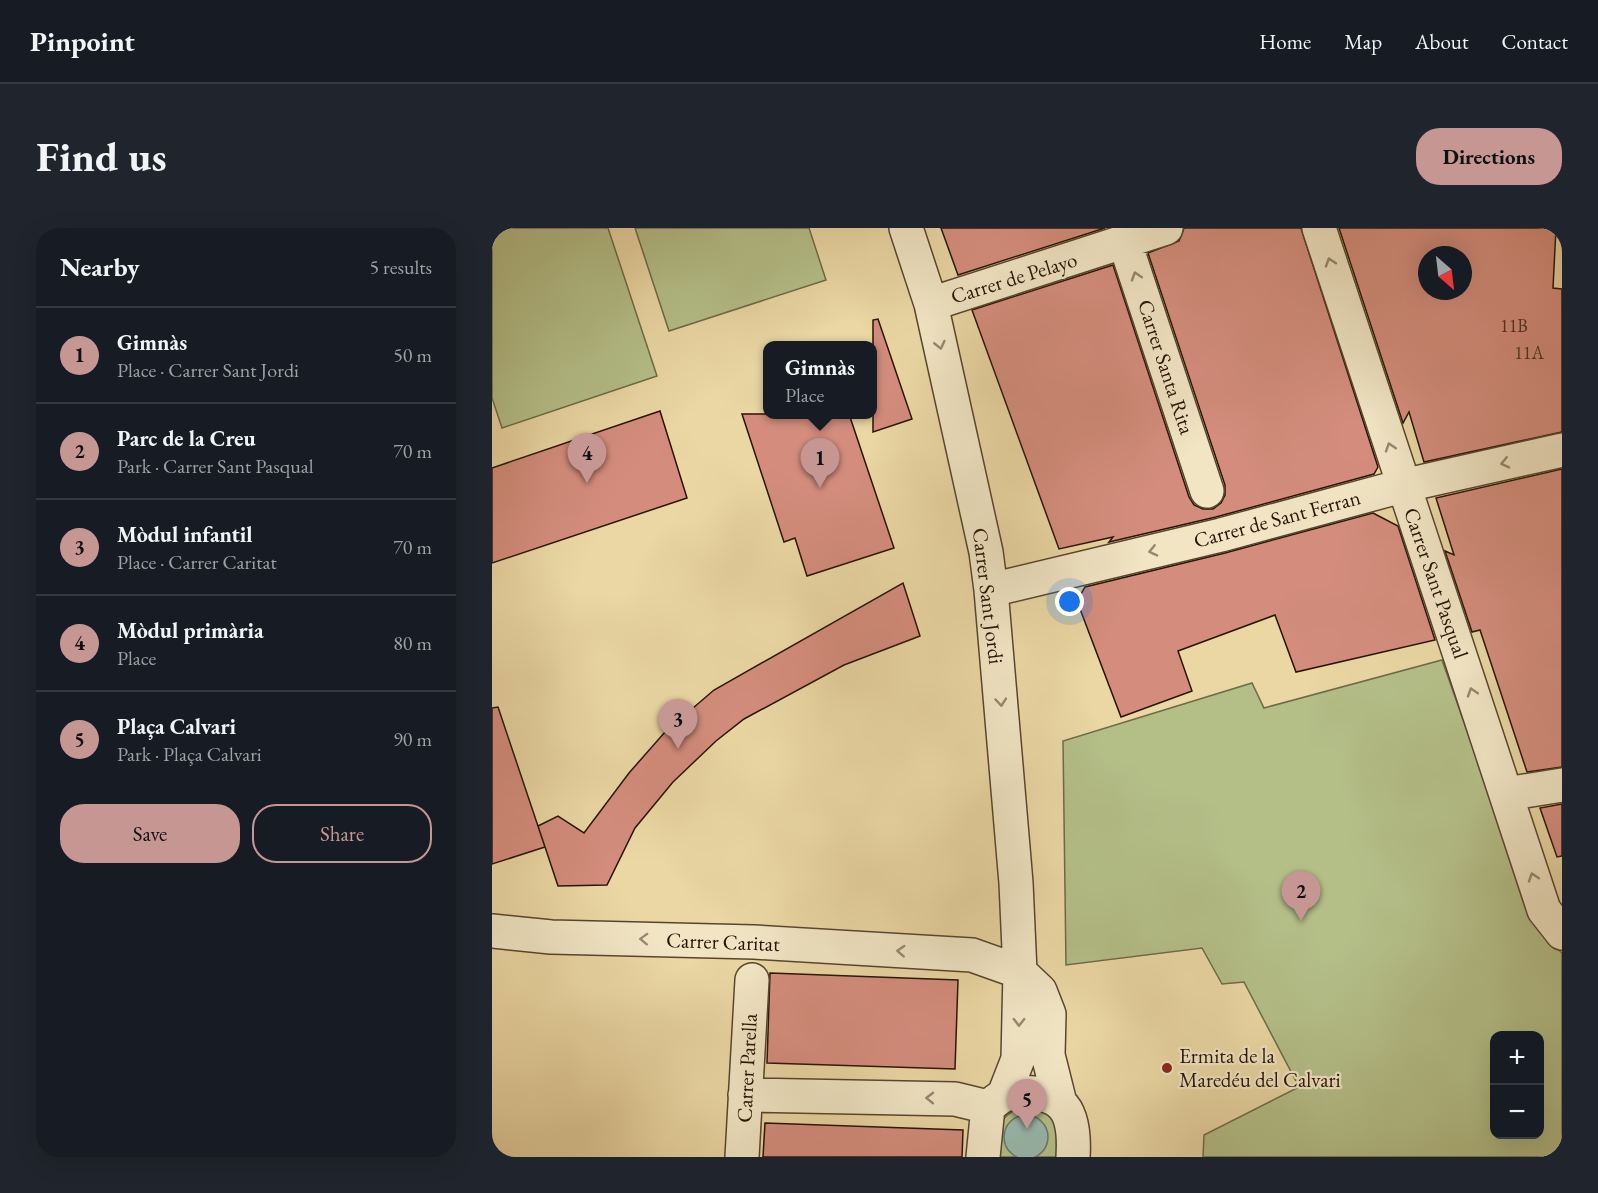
<!DOCTYPE html>
<meta charset="utf-8">
<style>
body{margin:0;font-family:"EB Garamond",serif;background:#20242c;color:#f1f3f6}
.controls{position:absolute;right:18px;bottom:18px;display:grid;overflow:hidden;border-radius:12px;box-shadow:0 6px 24px #0002}
.controls button{width:54px;height:54px;display:grid;place-items:center;padding:0;border:0;border-bottom:2px solid #363941;background:#171b24;color:#f1f3f6;font:30px sans-serif}
.compass{position:absolute;left:926px;top:18px;width:54px;height:54px;border-radius:50%;background:#171b24;box-shadow:0 6px 24px #0002;rotate:152deg}
.you{position:absolute;left:578px;top:374px;width:21px;height:21px;margin:-15px;border:4px solid #fff;border-radius:50%;background:#1a73e8;box-shadow:0 0 0 9px #1a73e833}
.badge{display:grid;place-items:center;width:39px;height:39px;border-radius:50%;background:#c59692;color:#111;font-size:20px;font-weight:700}
.pin{position:absolute;translate:-50% -50px;filter:drop-shadow(0 2px 3px #0008)}
.pin::after{content:'';position:absolute;top:32px;width:21px;height:18px;background:inherit;clip-path:polygon(0 0,100% 0,50% 100%)}
.popup{position:absolute;left:271px;top:113px;width:114px;height:78px;box-sizing:border-box;display:grid;place-content:center;border-radius:12px;background:#171b24;filter:drop-shadow(0 2px 4px #0005);font-size:20px;white-space:nowrap;color:#9ea1a6}
.popup b{font-size:22px;color:#f1f3f6}
.popup::after{content:'';position:absolute;left:50%;top:100%;margin-left:-12px;border:12px solid transparent;border-top-color:#171b24}
.list{margin:0;padding:0;list-style:none}
h2{display:flex;justify-content:space-between;align-items:center;height:78px;margin:0;padding:0 24px;font-size:26px}
h2 small{font-size:20px;font-weight:400;color:#9ea1a6}
.list li{display:grid;grid-template-columns:39px 1fr auto;gap:18px;align-items:center;box-sizing:border-box;height:96px;padding:0 24px;border-top:2px solid #363941}
.list b{display:block;font-size:22px;white-space:nowrap}
.list p{margin:0;font-size:20px;white-space:nowrap;color:#9ea1a6}
.list em{font-size:20px;font-style:normal;color:#9ea1a6}
.actions{display:flex;gap:12px;padding:18px 24px}
.actions a{flex:1;padding:14px 0;border:2px solid #c59692;border-radius:24px;text-align:center;font-size:21px;color:#c59692}
.actions .main{background:#c59692;color:#111}
.map{position:relative;flex:none;width:1070px;height:929px;overflow:hidden;border-radius:24px}
header{display:flex;align-items:center;gap:36px;box-sizing:border-box;height:84px;padding:0 30px;background:#171b24;border-bottom:2px solid #363941}
header strong{font-size:28px}
nav{display:flex;gap:33px;margin-inline-start:auto;font-size:21px}
.intro{display:flex;align-items:center;justify-content:space-between;box-sizing:border-box;height:144px;padding:0 36px}
h1{margin:0;font-size:42px}
.button{padding:15px 27px;border-radius:24px;background:#c59692;color:#111;font-size:21px;font-weight:700}
main{display:flex;gap:36px;padding:0 36px}
aside{flex:1;background:#171b24;border-radius:24px;box-shadow:0 6px 24px #0002}
.map>svg:first-child{display:block}
</style>
<header>
<strong>Pinpoint</strong>
<nav><a>Home</a><a>Map</a><a>About</a><a>Contact</a></nav>
</header>
<div class="intro"><h1>Find us</h1><a class="button">Directions</a></div>
<main>
<aside>
<h2>Nearby<small>5 results</small></h2>
<ul class="list">
<li><span class="badge">1</span><div><b>Gimnàs</b><p>Place · Carrer Sant Jordi</p></div><em>50 m</em></li>
<li><span class="badge">2</span><div><b>Parc de la Creu</b><p>Park · Carrer Sant Pasqual</p></div><em>70 m</em></li>
<li><span class="badge">3</span><div><b>Mòdul infantil</b><p>Place · Carrer Caritat</p></div><em>70 m</em></li>
<li><span class="badge">4</span><div><b>Mòdul primària</b><p>Place</p></div><em>80 m</em></li>
<li><span class="badge">5</span><div><b>Plaça Calvari</b><p>Park · Plaça Calvari</p></div><em>90 m</em></li>
</ul>
<div class="actions"><a class="main">Save</a><a>Share</a></div>
</aside>
<div class="map">
<svg width="1070" height="929" viewBox="0 0 1070 929">
<rect width="100%" height="100%" fill="#ead7a4"/>
<filter id="stains"><feTurbulence type="fractalNoise" baseFrequency=".00333" numOctaves="4"/><feColorMatrix values="0 0 0 0 .2 0 0 0 0 .09 0 0 0 0 .02 0 0 0 .5 -.17"/></filter>
<radialGradient id="worn" r=".72"><stop offset=".6" stop-color="#630" stop-opacity="0"/><stop offset="1" stop-color="#630" stop-opacity=".3"/></radialGradient>
<!-- green -->
<path fill="#b4bf88" stroke="#6e6a47" stroke-width="1.5" fill-rule="evenodd" d="M0,0H116L165,148L10,200L0,170Z
M143,0H317L334,52L177,103Z
M950,432L1037,678L1051,708L1070,725V929H711L712,907L807,859L752,754L730,756L710,720L574,737L571,513L760,455L772,480ZM1002,808H1048V906H1002Z
M532,878L552,880L563,893L568,929H501C506,900 503,890 532,878Z"/>
<!-- water -->
<path fill="#98b8ac" stroke="#6b766a" stroke-width="1.5" d="M512 909a22 22 0 1 1 44 0a22 22 0 1 1-44 0Z"/>
<!-- building -->
<path fill="#d48d7d" stroke="#281406" stroke-width="1.5" fill-rule="evenodd" d="M449,0H613L466,47Z
M692,0H809L886,239L882,246L724,289L617,314L621,309L567,321L480,82L621,37L697,269L702,277L711,281H721L729,275L733,267V257L656,25L687,13Z
M847,0H1064L1061,60L1070,61V204L932,234L917,184L911,195ZM935,27H971V63H935Z
M386,91L420,191L381,204V92Z
M168,183L195,270L0,335V240Z
M250,186H357L402,320L315,348L303,310L292,314Z
M1070,241V539L1035,544L988,402L980,404L953,323L962,327L944,270Z
M881,285L906,298L943,412L804,444L783,387L686,423L700,463L629,489L585,373L593,359L733,325Z
M411,355L428,408L352,437L252,491L224,513L181,554L143,600L115,657L66,658L46,598L66,588L92,605L137,545L173,504L222,462Z
M6,479L53,619L0,636V480Z
M1070,576V628L1065,629L1048,580Z
M278,745L466,752L463,841L275,835Z
M273,895L471,902L470,929H271Z"/>
<g fill="none" stroke-linecap="round" stroke-linejoin="round">
<defs>
<path id="minor" d="M414,0L439,76L494,324L499,362L524,655L528,744L526,831L512,867
M827,0L1052,682L1070,705
M633,15L715,263
M439,76L674,0
M499,362L729,307L910,258L1070,222
M1014,566L1070,557
M0,703L59,709L262,714L480,727L528,744L548,763L557,786L556,827L568,875
M253,867L463,871L496,879
M250,929L260,752
M491,929L496,879C500,876 505,871 511,868C524,861 558,864 569,876C582,888 582,913 581,929"/>
</defs>
<!-- minor casing -->
<use href="#minor" stroke="#58452e" stroke-width="36"/>
<!-- minor -->
<use href="#minor" stroke="#f1e5c4" stroke-width="33"/>
</g>
<!-- one-way arrows -->
<defs><path id="oneway-chevron" d="M-2-3.5L2.5 0L-2 3.5" fill="none" stroke-width="1.6" stroke-linecap="round" stroke-linejoin="round" transform="scale(1.5)"/></defs>
<g stroke="#97876e">
<use href="#oneway-chevron" transform="translate(838 34) rotate(-108)"/>
<use href="#oneway-chevron" transform="translate(644 48) rotate(-108)"/>
<use href="#oneway-chevron" transform="translate(448 117) rotate(77)"/>
<use href="#oneway-chevron" transform="translate(898 219) rotate(-108)"/>
<use href="#oneway-chevron" transform="translate(1013 235) rotate(167)"/>
<use href="#oneway-chevron" transform="translate(661 323) rotate(167)"/>
<use href="#oneway-chevron" transform="translate(980 464) rotate(-108)"/>
<use href="#oneway-chevron" transform="translate(509 474) rotate(85)"/>
<use href="#oneway-chevron" transform="translate(1041 649) rotate(-108)"/>
<use href="#oneway-chevron" transform="translate(152 711) rotate(-178)"/>
<use href="#oneway-chevron" transform="translate(409 723) rotate(-177)"/>
<use href="#oneway-chevron" transform="translate(527 794) rotate(91)"/>
<use href="#oneway-chevron" transform="translate(438 870) rotate(-179)"/>
</g>
<!-- markers -->
<circle fill="#8f2418" stroke="#f1e5c4" stroke-width="2" cx="675" cy="840" r="6"/>
<g text-anchor="middle" stroke-width="4.5" stroke-linejoin="round" paint-order="stroke">
<!-- number labels -->
<g font-size="18" fill="#533224">
<text x="1022" y="104">11B</text>
<text x="1037" y="131">11A</text>
</g>
<!-- street labels -->
<g font-size="21" fill="#281406" stroke="#f1e5c4">
<text transform="translate(522 50) rotate(-17)" y="7">Carrer de Pelayo</text>
<text transform="translate(674 139) rotate(72)" y="7">Carrer Santa Rita</text>
<text transform="translate(785 291) rotate(-15)" y="7">Carrer de Sant Ferran</text>
<text transform="translate(944 355) rotate(71)" y="7">Carrer Sant Pasqual</text>
<text transform="translate(496 368) rotate(83)" y="7">Carrer Sant Jordi</text>
<text transform="translate(231 714) rotate(2)" y="7">Carrer Caritat</text>
<text transform="translate(255 840) rotate(-87)" y="7">Carrer Parella</text>
</g>
<!-- poi labels -->
<g font-size="21" fill="#281406" stroke="#f1e5c4" text-anchor="start">
<text x="687" y="835">Ermita de la<tspan x="687" dy="24">Maredéu del Calvari</tspan></text>
</g>
</g>
<rect width="100%" height="100%" filter="url(#stains)"/>
<rect width="100%" height="100%" fill="url(#worn)"/>
</svg>
<div class="controls">
<button>+</button>
<button>−</button>
</div>
<svg class="compass" viewBox="-18 -18 36 36"><path d="M0-13l5 13h-10z" fill="#e53935"/><path d="M0 13l5-13h-10z" fill="#9ea1a6"/></svg>
<div class="you"></div>
<div class="pin badge" style="left:328px;top:260px">1</div>
<div class="popup"><b>Gimnàs</b>Place</div>
<div class="pin badge" style="left:809px;top:693px">2</div>
<div class="pin badge" style="left:186px;top:521px">3</div>
<div class="pin badge" style="left:95px;top:255px">4</div>
<div class="pin badge" style="left:535px;top:901px">5</div>
</div>
</main>
